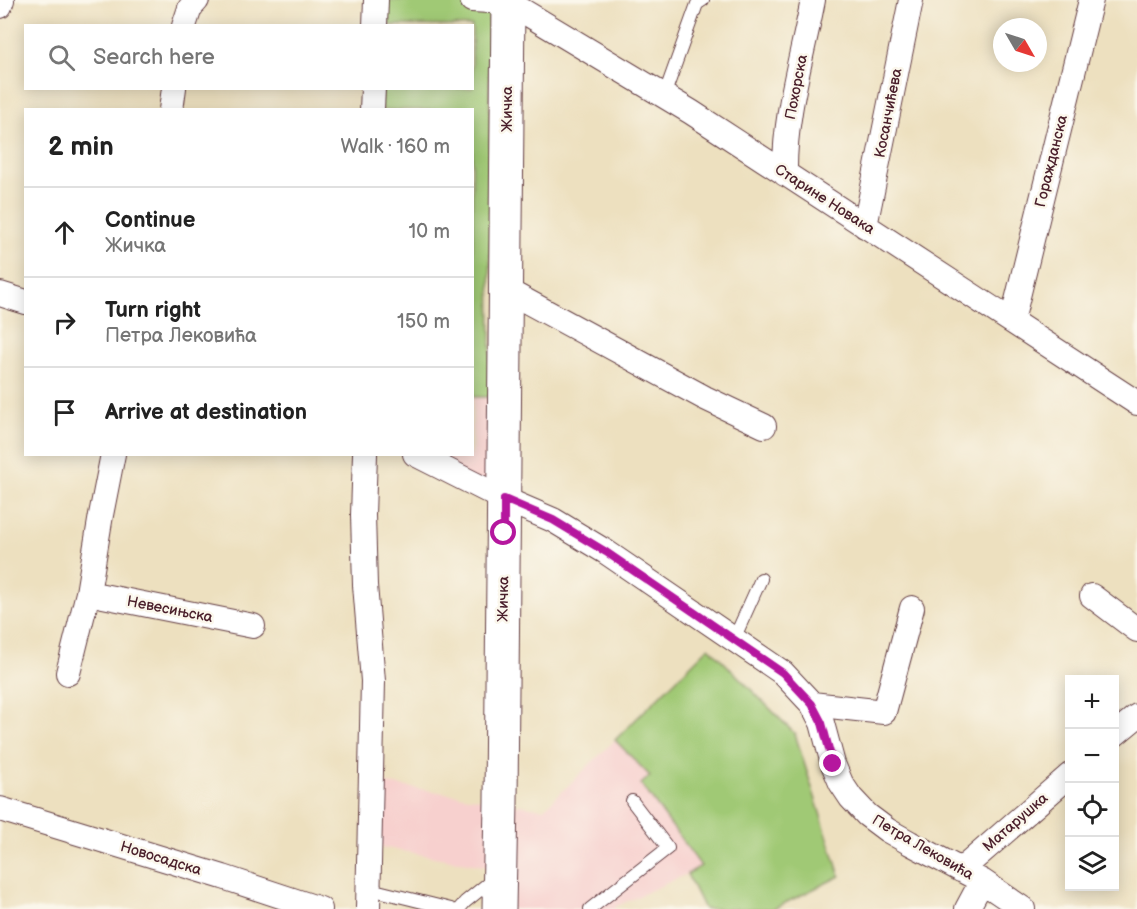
<!DOCTYPE html>
<meta charset="utf-8">
<style>
body{margin:0;font-family:"Balsamiq Sans",sans-serif;background:#f2f2f2;color:#222}
.controls{position:absolute;right:18px;bottom:18px;display:grid;overflow:hidden;border-radius:0px;box-shadow:0 3px 15px #0003}
.controls button{width:54px;height:54px;display:grid;place-items:center;padding:0;border:0;border-bottom:2px solid #e0e0e0;background:#fff;color:#222;font:30px sans-serif}
.compass{position:absolute;left:993px;top:18px;width:54px;height:54px;border-radius:50%;background:#fff;box-shadow:0 3px 15px #0003;rotate:129deg}
.stop{position:absolute;width:18px;height:18px;margin:-14px;border:4px solid #b5179e;border-radius:50%;background:#fff}
.stop.end{background:#b5179e;border-color:#fff;box-shadow:0 2px 6px #0008}
.list{margin:0;padding:0;list-style:none}
h2{display:flex;justify-content:space-between;align-items:center;height:78px;margin:0;padding:0 24px;font-size:26px}
h2 small{font-size:20px;font-weight:400;color:#767676}
.list li{display:grid;grid-template-columns:39px 1fr auto;gap:18px;align-items:center;box-sizing:border-box;height:90px;padding:0 24px;border-top:2px solid #e0e0e0}
.list b{display:block;font-size:22px;white-space:nowrap}
.list p{margin:0;font-size:20px;white-space:nowrap;color:#767676}
.list em{font-size:20px;font-style:normal;color:#767676}
.icon{flex:none;width:33px;height:33px;fill:none;stroke:currentColor;stroke-width:2;stroke-linecap:round;stroke-linejoin:round}
.map{position:relative;flex:none;width:1137px;height:909px;overflow:hidden}
.search{position:absolute;background:#fff;box-shadow:0 3px 15px #0003;left:24px;top:24px;width:450px;height:66px;display:flex;align-items:center;gap:15px;box-sizing:border-box;padding:0 21px;border-radius:0px;color:#767676;font-size:22px}
.panel{position:absolute;background:#fff;box-shadow:0 3px 15px #0003;left:24px;top:108px;width:450px;height:348px;border-radius:0px}
.map>svg:first-child{display:block}
</style>
<div class="map">
<svg width="1137" height="909" viewBox="0 0 1137 909">
<rect width="100%" height="100%" fill="#fbf7ec"/>
<filter id="ink" filterUnits="userSpaceOnUse"><feTurbulence type="fractalNoise" baseFrequency=".0167" numOctaves="2"/><feDisplacementMap in="SourceGraphic" scale="12" xChannelSelector="R" yChannelSelector="G"/><feConvolveMatrix kernelMatrix="1 2 1 2 8 2 1 2 1" color-interpolation-filters="sRGB"/></filter>
<filter id="wash" filterUnits="userSpaceOnUse"><feTurbulence type="fractalNoise" baseFrequency=".008" numOctaves="4" result="noise"/><feDisplacementMap in="SourceGraphic" scale="24" xChannelSelector="R" yChannelSelector="G"/><feGaussianBlur stdDeviation="1.35" result="paint"/><feColorMatrix in="noise" values="0 0 0 0 0 0 0 0 0 0 0 0 0 0 0 0 0 1.4 0 .05"/><feComposite in="paint" operator="in"/></filter>
<g filter="url(#wash)">
<rect width="100%" height="100%" fill="#ede0bf"/>
<!-- built -->
<path fill="#f7d0ce" d="M473,397H491L492,493L415,455L472,454Z
M615,740L651,777L642,785L702,867L615,907L616,909H499V869L370,845V781L544,809Z"/>
<!-- green -->
<path fill="#a0c974" stroke="#757450" stroke-width="1.5" d="M376,0H489L491,397H473L472,110H372L373,89L472,88V26L375,25Z
M709,647L795,734L840,876L773,909H704L687,874L701,866L641,784L650,776L615,740Z"/>
</g>
<g filter="url(#ink)">
<g fill="none" stroke-linecap="round" stroke-linejoin="round">
<defs>
<path id="lane" d="M664,96L697,4L703,0
M734,639L761,579
M370,889L451,909
M459,909L465,902L496,877
M590,909L668,848L632,801"/>
<path id="street" d="M472,0L508,2L691,112L1137,403
M0,6L2,0
M184,26L190,8L197,0
M375,26L376,0
M171,110L174,88
M372,110L373,88
M785,174C784,115 802,58 813,0
M865,226L911,0
M506,290L705,398L764,426
M0,294L26,302
M1012,321L1091,0
M113,454L101,515L88,593L253,626
M365,454L363,515L365,585L373,681L368,909
M415,454L504,499L553,520L606,552L783,673L812,704L822,723L833,764L841,783L851,798L867,815L887,830L910,843L982,881L1023,909
M1092,596L1137,630
M68,673L88,593
M812,704L884,712L912,608
M1114,735L1137,716
M0,809L223,877L320,909
M961,870L1070,775
M967,909L982,881"/>
<path id="secondary" d="M499,909L501,802L508,0"/>
</defs>
<!-- lane casing -->
<use href="#lane" stroke="#623c41" stroke-width="14"/>
<!-- street casing -->
<use href="#street" stroke="#623c41" stroke-width="26"/>
<!-- secondary casing -->
<use href="#secondary" stroke="#623c41" stroke-width="35"/>
<!-- lane -->
<use href="#lane" stroke="#fff" stroke-width="12"/>
<!-- street -->
<use href="#street" stroke="#fff" stroke-width="24"/>
<!-- secondary -->
<use href="#secondary" stroke="#fff" stroke-width="33"/>
</g>
</g>
<g fill="none" stroke-linecap="round" stroke-linejoin="round" filter="url(#ink)">
<!-- route -->
<path stroke="#b5179e" stroke-width="8" d="M504,533V499L553,520L606,552L783,673L812,704L822,723L833,764"/>
</g>
<g text-anchor="middle" stroke-width="5" stroke-linejoin="round" paint-order="stroke">
<!-- street labels -->
<g font-size="15" fill="#4a1f2b" stroke="#fbf7ec">
<text transform="translate(796 87) rotate(-79)" y="5">Похорска</text>
<text transform="translate(507 109) rotate(-90)" y="5">Жичка</text>
<text transform="translate(888 113) rotate(-79)" y="5">Косанчићева</text>
<text transform="translate(1051 161) rotate(-76)" y="5">Горажданска</text>
<text transform="translate(825 199) rotate(33)" y="5">Старине Новака</text>
<text transform="translate(503 599) rotate(-89)" y="5">Жичка</text>
<text transform="translate(170 609) rotate(11)" y="5">Невесињска</text>
<text transform="translate(1015 822) rotate(-41)" y="5">Матарушка</text>
<text transform="translate(923 847) rotate(30)" y="5">Петра Лековића</text>
<text transform="translate(161 858) rotate(17)" y="5">Новосадска</text>
</g>
</g>
</svg>
<div class="controls">
<button>+</button>
<button>−</button>
<button><svg class="icon" aria-label="locate" viewBox="0 0 24 24"><circle cx="12" cy="12" r="6"/><path d="M12 2v4M12 18v4M2 12h4M18 12h4"/></svg></button>
<button><svg class="icon" aria-label="layers" viewBox="0 0 24 24"><path d="M12 4l9 5-9 5-9-5zM3 14l9 5 9-5"/></svg></button>
</div>
<svg class="compass" viewBox="-18 -18 36 36"><path d="M0-13l5 13h-10z" fill="#e53935"/><path d="M0 13l5-13h-10z" fill="#767676"/></svg>
<div class="stop" style="left:504px;top:533px"></div>
<div class="stop end" style="left:833px;top:764px"></div>
<div class="search"><svg class="icon" aria-label="search" viewBox="0 0 24 24"><circle cx="10" cy="10" r="6"/><path d="M15 15l6 6"/></svg>Search here</div>
<section class="panel">
<h2>2 min<small>Walk · 160 m</small></h2>
<ul class="list">
<li><svg class="icon" aria-label="ahead" viewBox="0 0 24 24"><path d="M12 20V5M6 11l6-6 6 6"/></svg><div><b>Continue</b><p>Жичка</p></div><em>10 m</em></li>
<li><svg class="icon" aria-label="right" viewBox="0 0 24 24"><path d="M7 20v-9h11M14 6l5 5-5 5"/></svg><div><b>Turn right</b><p>Петра Лековића</p></div><em>150 m</em></li>
<li><svg class="icon" aria-label="arrive" viewBox="0 0 24 24"><path d="M6 21V4h12l-3 4 3 4H6"/></svg><div><b>Arrive at destination</b></div></li>
</ul>
</section>
</div>
